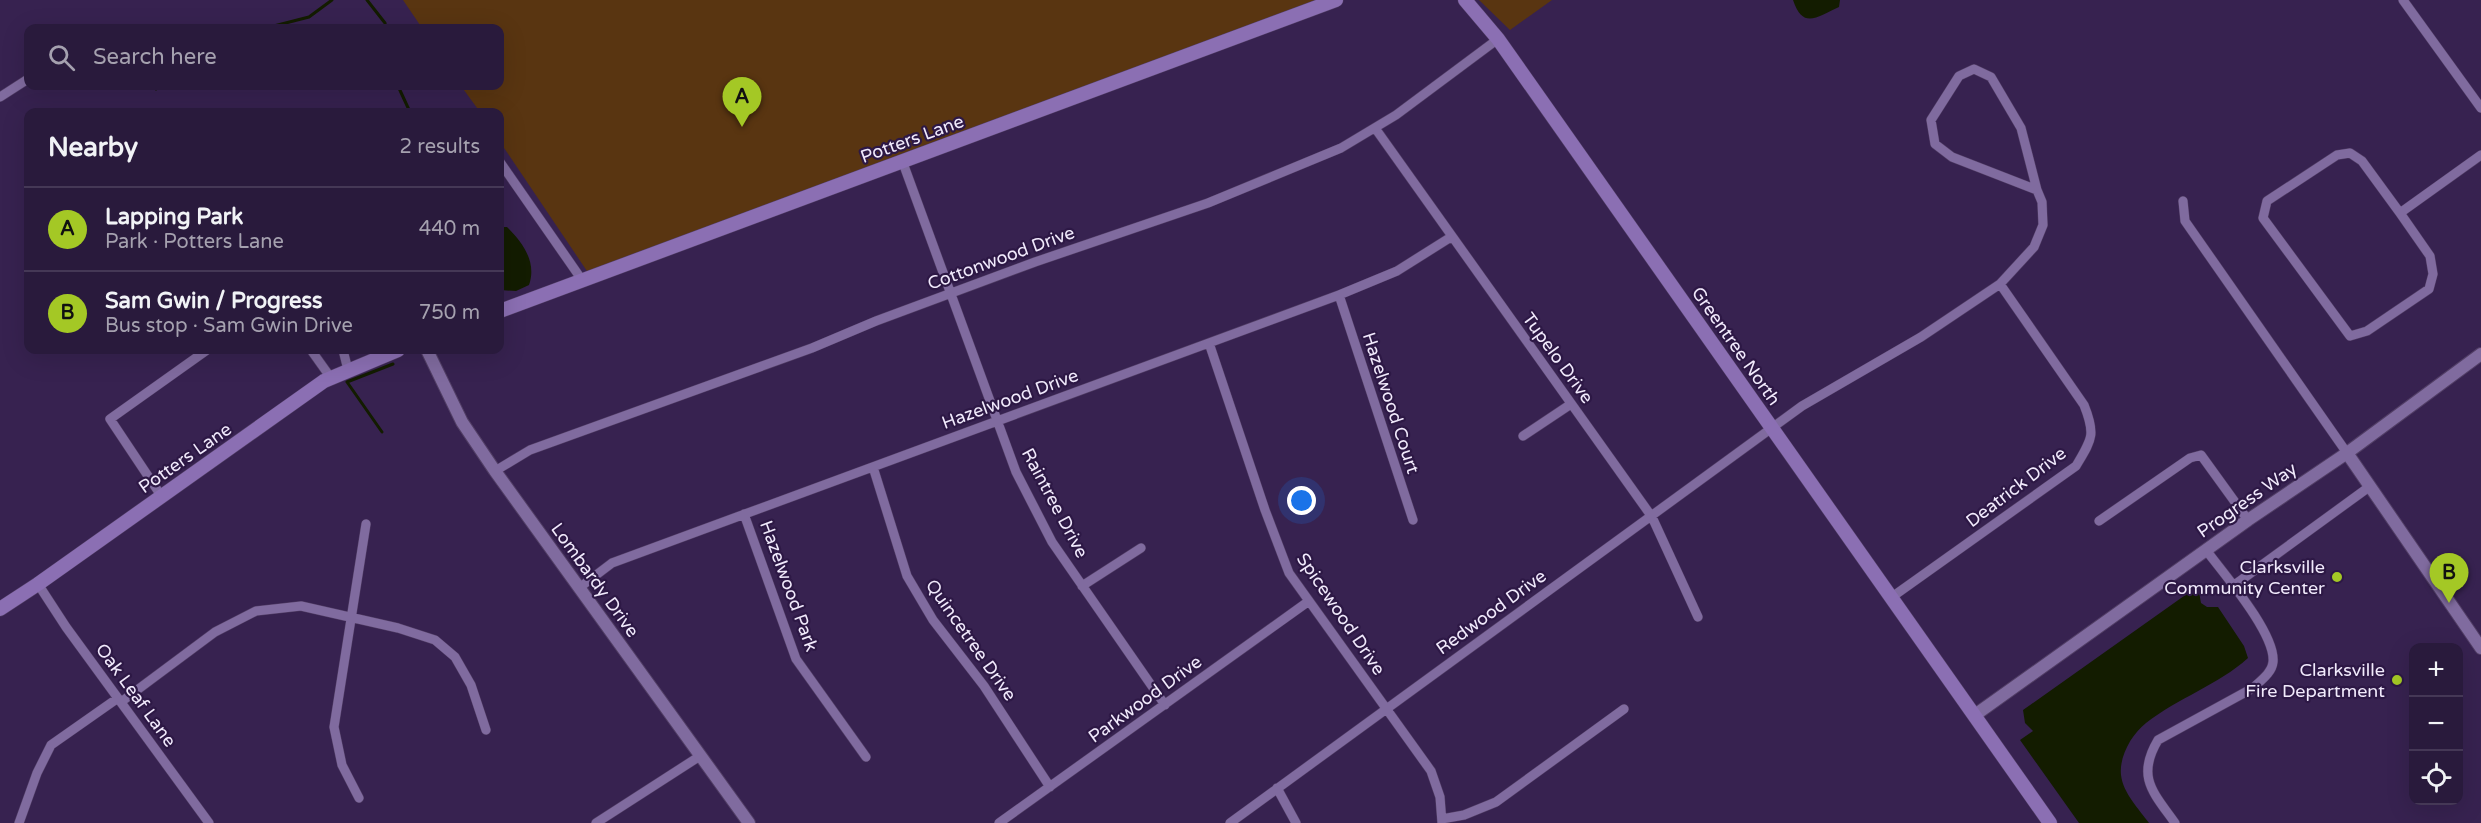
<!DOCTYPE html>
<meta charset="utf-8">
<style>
body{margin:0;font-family:"Varela Round",sans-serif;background:#352747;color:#f1f3f6}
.controls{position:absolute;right:18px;bottom:18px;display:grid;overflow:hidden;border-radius:12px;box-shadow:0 6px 24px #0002}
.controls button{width:54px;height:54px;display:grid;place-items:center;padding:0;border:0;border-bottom:2px solid #453856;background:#291a3c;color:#f1f3f6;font:30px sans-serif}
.you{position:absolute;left:1302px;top:501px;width:21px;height:21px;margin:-15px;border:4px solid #fff;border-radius:50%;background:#1a73e8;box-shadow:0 0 0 9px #1a73e833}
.badge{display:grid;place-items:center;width:39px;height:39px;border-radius:50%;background:#a4c825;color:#111;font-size:20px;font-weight:700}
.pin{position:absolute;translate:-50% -50px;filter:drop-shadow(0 2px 3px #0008)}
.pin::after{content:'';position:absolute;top:32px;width:21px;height:18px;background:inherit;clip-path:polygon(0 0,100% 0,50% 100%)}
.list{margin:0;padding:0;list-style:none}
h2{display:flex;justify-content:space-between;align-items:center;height:78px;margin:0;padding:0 24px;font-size:26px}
h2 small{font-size:20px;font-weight:400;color:#a5a1af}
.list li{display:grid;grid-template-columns:39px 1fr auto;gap:18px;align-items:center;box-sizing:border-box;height:84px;padding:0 24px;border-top:2px solid #453856}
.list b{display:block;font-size:22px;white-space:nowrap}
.list p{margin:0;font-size:20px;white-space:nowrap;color:#a5a1af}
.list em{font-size:20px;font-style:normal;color:#a5a1af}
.icon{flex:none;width:33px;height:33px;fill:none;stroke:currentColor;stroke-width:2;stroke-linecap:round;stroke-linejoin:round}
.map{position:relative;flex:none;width:2481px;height:823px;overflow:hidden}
.search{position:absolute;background:#291a3c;box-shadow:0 6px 24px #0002;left:24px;top:24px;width:480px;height:66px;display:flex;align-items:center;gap:15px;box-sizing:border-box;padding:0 21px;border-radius:12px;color:#a5a1af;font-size:22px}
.panel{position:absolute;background:#291a3c;box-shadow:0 6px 24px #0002;left:24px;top:108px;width:480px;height:246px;border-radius:12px}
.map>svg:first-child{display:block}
</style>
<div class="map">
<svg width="2481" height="823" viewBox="0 0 2481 823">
<rect width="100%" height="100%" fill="#372250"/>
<!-- green -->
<path fill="#593511" d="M403,0H1323L591,277L500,142V112H480L461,86H500V28H422Z
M1479,0H1552L1510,30Z"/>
<!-- water -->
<path fill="#131c00" d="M1793,0H1840L1839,7C1817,17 1803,30 1793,0Z
M500,227H507C523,243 537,262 529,285L516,291L500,290Z
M2191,591L2199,592L2201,603L2207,607H2218L2244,646L2248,658C2218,685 2178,698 2146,723C2132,734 2119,756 2121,775C2123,793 2139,809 2149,823H2079L2020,740L2033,731L2025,723L2023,710Z"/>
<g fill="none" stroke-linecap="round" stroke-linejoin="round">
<!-- stream -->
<path stroke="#131c00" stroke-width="3" d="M367,0L385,23L386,28
M266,28L309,17L332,0
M398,86L410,112
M156,89L159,86
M382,432L347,382L393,364"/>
<defs>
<path id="minor" d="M2403,0L2481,108
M1974,69L1991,77L2021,128L2037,190L1952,157L1935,144L1931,120L1959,76Z
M0,97L28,79
M1375,128L1652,517L1698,617
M2350,153L2362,161L2400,213L2430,256L2433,274L2429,289L2367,331L2350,336L2263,218L2267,201L2337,155Z
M500,162L582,280
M903,163L1016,472L1052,542L1165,705
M2183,201L2185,221L2347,453
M2400,213L2481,155
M1339,295L1413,520
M1209,343L1265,510L1289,573L1431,771L1440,797L1442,823
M311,350L331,378
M343,350L348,370
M1523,436L1571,404
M873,467L907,576L933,620L984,686L1050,787
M495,471L530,450L812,348L876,321L1035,262L1208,203L1341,148L1396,115L1498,39
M162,497L110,419L207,350
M744,514L796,659L866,757
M2099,521L2190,458L2201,455L2248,520
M38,584L66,627L209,823
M1082,586L1141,548
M2233,586L2369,487
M579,588L612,563L1339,295L1397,271L1451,237
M1892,597L2076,466C2092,439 2096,435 2084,405L2000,284
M121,702L215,632L256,611L301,606L398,628L435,640L455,657L471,685L486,730
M1277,788L1296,823
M359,798L342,765L334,727L366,524
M1442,819L1464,815L1496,802L1624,709
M19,823L37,773L51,745L118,698
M596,823L700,756
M999,823L1309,601
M1230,823L1802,406L1921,337L2000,284L2034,247L2043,225L2042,202L2037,190
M2175,823C2153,792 2136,777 2158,740L2253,688C2260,681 2272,673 2273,662C2276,634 2224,574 2206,550"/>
<path id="tertiary" d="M427,350L462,422L495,471L749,823
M2347,453L2481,648
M1975,715L2248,520L2347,453L2481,354"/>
<path id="secondary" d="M1465,0L1498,39L2050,823
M500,311L1336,0
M0,609L38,584L324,381L398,350"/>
</defs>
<!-- minor casing -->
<use href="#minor" stroke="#513e65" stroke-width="10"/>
<!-- tertiary casing -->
<use href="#tertiary" stroke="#513e65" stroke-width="14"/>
<!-- secondary casing -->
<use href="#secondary" stroke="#513e65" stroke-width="15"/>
<!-- minor -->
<use href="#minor" stroke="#806b9f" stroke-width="9"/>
<!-- tertiary -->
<use href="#tertiary" stroke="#806b9f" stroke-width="12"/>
<!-- secondary -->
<use href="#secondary" stroke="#8b6fb3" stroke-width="14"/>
</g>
<!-- markers -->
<g fill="#a4c825" stroke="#2d1845" stroke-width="2">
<circle cx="2337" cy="577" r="6"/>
<circle cx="2397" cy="680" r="6"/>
</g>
<g text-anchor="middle" stroke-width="4.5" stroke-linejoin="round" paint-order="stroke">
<!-- street labels -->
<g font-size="18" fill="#f1eafc" stroke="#2d1845">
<text transform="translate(912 139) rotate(-20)" y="6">Potters Lane</text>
<text transform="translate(1001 258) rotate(-20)" y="6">Cottonwood Drive</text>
<text transform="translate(1736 346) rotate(55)" y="6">Greentree North</text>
<text transform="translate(1558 358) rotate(54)" y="6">Tupelo Drive</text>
<text transform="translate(1010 399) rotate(-20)" y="6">Hazelwood Drive</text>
<text transform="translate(1391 403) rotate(72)" y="6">Hazelwood Court</text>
<text transform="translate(185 458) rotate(-35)" y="6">Potters Lane</text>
<text transform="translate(2016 487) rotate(-37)" y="6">Deatrick Drive</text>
<text transform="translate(2247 500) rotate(-35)" y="6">Progress Way</text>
<text transform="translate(1055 503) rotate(62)" y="6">Raintree Drive</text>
<text transform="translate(595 580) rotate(54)" y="6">Lombardy Drive</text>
<text transform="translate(789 586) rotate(70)" y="6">Hazelwood Park</text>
<text transform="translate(1491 612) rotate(-36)" y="6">Redwood Drive</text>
<text transform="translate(1341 614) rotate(56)" y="6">Spicewood Drive</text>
<text transform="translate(971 640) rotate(55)" y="6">Quincetree Drive</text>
<text transform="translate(136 695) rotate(54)" y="6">Oak Leaf Lane</text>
<text transform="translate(1145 699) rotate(-36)" y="6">Parkwood Drive</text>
</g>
<!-- poi labels -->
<g font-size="18" fill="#f1eafc" stroke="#2d1845" text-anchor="end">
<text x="2325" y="573">Clarksville<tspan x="2325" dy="21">Community Center</tspan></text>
<text x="2385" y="676">Clarksville<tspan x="2385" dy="21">Fire Department</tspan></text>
</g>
</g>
</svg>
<div class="controls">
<button>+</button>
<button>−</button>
<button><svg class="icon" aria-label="locate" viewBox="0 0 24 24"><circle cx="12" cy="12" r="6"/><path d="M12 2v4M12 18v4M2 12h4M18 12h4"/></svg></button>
</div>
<div class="you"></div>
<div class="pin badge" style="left:742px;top:127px">A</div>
<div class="pin badge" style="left:2449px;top:603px">B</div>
<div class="search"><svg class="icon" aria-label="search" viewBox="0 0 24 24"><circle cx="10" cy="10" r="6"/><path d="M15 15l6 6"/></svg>Search here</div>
<section class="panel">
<h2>Nearby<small>2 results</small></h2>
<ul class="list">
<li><span class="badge">A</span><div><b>Lapping Park</b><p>Park · Potters Lane</p></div><em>440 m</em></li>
<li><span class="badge">B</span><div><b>Sam Gwin / Progress</b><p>Bus stop · Sam Gwin Drive</p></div><em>750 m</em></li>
</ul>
</section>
</div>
